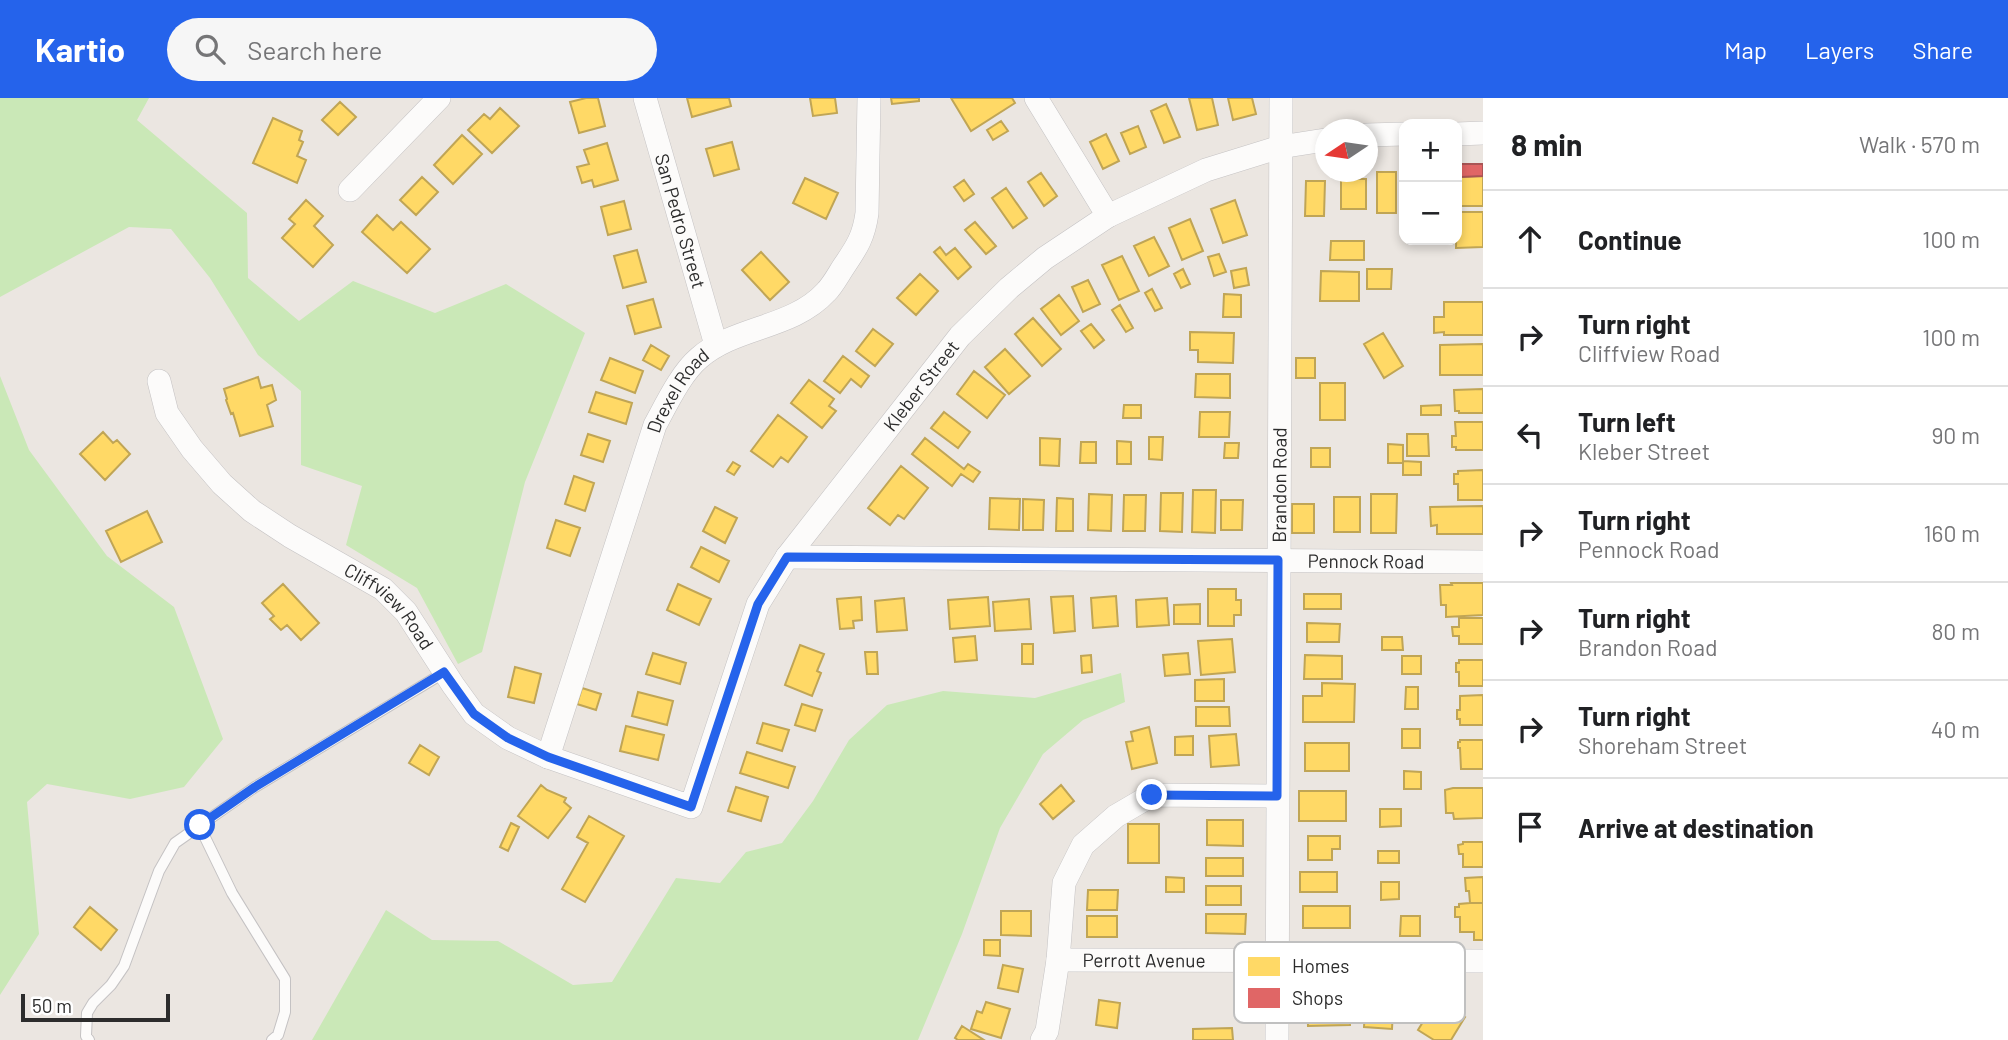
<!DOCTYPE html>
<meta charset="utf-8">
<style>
body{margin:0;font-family:Barlow,sans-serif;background:#f6f6f6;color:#202124}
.controls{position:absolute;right:21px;top:21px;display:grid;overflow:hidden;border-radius:14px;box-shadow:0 4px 10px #0003}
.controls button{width:63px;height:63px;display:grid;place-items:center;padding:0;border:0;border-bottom:2px solid #e0e0e0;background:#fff;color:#202124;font:35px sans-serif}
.compass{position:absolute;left:1315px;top:21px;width:63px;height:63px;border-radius:50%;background:#fff;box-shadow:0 4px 10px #0003;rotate:257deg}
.scale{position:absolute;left:21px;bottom:18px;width:149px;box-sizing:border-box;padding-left:7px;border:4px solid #2c2c2c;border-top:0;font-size:19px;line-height:24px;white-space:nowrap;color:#2c2c2c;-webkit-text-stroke:5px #fff;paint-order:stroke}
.stop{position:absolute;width:21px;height:21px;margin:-16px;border:5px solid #2563eb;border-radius:50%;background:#fff}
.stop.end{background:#2563eb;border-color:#fff;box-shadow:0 2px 7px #0008}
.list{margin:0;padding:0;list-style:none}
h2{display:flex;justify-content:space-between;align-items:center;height:91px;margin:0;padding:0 28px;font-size:30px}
h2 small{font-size:23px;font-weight:400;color:#757577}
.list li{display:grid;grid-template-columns:46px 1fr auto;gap:21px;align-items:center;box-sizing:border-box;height:98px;padding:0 28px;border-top:2px solid #e0e0e0}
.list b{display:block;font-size:26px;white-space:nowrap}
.list p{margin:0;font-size:23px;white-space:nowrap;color:#757577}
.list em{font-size:23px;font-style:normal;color:#757577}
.icon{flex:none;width:38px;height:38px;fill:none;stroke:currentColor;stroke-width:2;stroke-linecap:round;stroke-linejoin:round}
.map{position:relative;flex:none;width:1483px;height:942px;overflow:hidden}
header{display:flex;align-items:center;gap:42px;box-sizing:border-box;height:98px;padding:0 35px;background:#2563eb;color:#fff}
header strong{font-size:33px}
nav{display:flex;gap:38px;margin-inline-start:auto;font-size:24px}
.search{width:490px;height:63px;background:#f6f6f6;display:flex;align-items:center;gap:18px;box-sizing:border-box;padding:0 24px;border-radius:38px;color:#757577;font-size:26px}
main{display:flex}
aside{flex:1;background:#fff}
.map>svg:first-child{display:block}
</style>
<header>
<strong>Kartio</strong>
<div class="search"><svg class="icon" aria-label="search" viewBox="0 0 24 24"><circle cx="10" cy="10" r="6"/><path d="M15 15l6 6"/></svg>Search here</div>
<nav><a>Map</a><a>Layers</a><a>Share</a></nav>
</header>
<main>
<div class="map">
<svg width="1483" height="942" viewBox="0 0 1483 942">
<rect width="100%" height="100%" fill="#ebe6e1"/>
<!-- green -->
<path fill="#cae8b7" d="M0,0H149L137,22L247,115L248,180L299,223L353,183L435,215L506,186L585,235L525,384L482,554L458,566L417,490L346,447L362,388L301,367V293L258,257L210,180L171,131L129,129L0,199Z
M0,278L29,352L107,458L174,509L223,641L184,689L130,701L47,686L27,704L39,836L0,897Z
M1121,575L1125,604L1083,622L1043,656L1000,730L962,836L918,942H312L386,812L432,842L498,843L573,887L612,884L676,780L720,785L746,754L782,745L813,703L849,642L887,607L943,593L1035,600Z"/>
<!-- homes -->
<path fill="#ffd966" stroke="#c0a555" stroke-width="2" d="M586,0H598L605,28L579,35L570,4Z
M687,0H729L731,8L692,19Z
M810,0H835L837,15L813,18Z
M891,0H919V3L892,6Z
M951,0H1012L1015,5L971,33Z
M1189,0H1212L1218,27L1197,32Z
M1228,0H1252L1256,16L1233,22Z
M340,4L356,19L338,37L322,22Z
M1166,6L1180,39L1164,45L1151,13Z
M500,10L519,28L492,55L468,32L484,16L490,21Z
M273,20L302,33L299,42L303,44L297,58L306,62L297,85L253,65Z
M1001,23L1008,33L993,42L987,32Z
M1138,28L1146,49L1130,56L1121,35Z
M1106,36L1119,63L1103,71L1090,44Z
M462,37L482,56L453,86L434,67Z
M732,44L739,71L714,78L706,51Z
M607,45L618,82L594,89L592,82L582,85L577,69L589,66L584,52Z
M1377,74H1396V115H1377Z
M1041,75L1057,98L1044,108L1028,84Z
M1483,78V108H1457V79Z
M422,79L438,94L416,117L400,102Z
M805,80L838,95L826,121L793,105Z
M1341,81H1366V111H1341Z
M964,82L974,96L964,103L954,89Z
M1306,83H1325L1324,118H1305Z
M1006,90L1027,120L1013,130L992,100Z
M306,102L323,118L314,128L333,147L313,169L282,140L295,126L289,121Z
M1235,102L1247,137L1223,145L1211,111Z
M624,103L631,131L608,137L601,109Z
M1457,114H1483V149L1456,150Z
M377,117L393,132L401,124L430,151L407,175L362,134Z
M1190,121L1203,153L1182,162L1169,130Z
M975,124L996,148L986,156L965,132Z
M1154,139L1169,168L1149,178L1134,148Z
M1331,143H1364V162H1330Z
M940,149L946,157L955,150L971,169L958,181L934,154Z
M637,152L646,184L623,190L614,158Z
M761,154L789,184L770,202L742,172Z
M1219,156L1226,174L1214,178L1208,159Z
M1122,158L1139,193L1119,202L1102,167Z
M1246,170L1249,187L1234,190L1231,173Z
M1183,171L1190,186L1181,190L1174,176Z
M1367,171H1392L1391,191H1367Z
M1321,173L1359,174V203H1320Z
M920,176L938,193L916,217L897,200Z
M1088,182L1100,206L1083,214L1072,189Z
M1152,191L1162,210L1155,213L1145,195Z
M1224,196L1241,197V219H1223Z
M1059,197L1079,223L1061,237L1041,211Z
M653,201L661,229L635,236L627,208Z
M1444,204H1483V237H1444V234L1434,235V219H1444Z
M1120,207L1133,230L1126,234L1112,212Z
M1033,220L1061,251L1042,268L1015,236Z
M1091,226L1104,242L1094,250L1081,233Z
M873,231L893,246L875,268L856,253Z
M1190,234L1234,235L1233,265L1198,264V252H1190Z
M1383,235L1403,268L1384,280L1364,246Z
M1483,246V277H1440V247Z
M651,247L669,258L661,272L643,262Z
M1005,251L1030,278L1009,296L985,269Z
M843,258L869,278L861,289L851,281L840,295L824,283Z
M610,260L643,273L635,295L601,282Z
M1296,260H1315V280H1296Z
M974,273L1005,297L987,320L957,296Z
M1196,276H1230V300L1195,299Z
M258,279L261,290L272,287L276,302L267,307L273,328L240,338L233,315L231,316L226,302L227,301L224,291Z
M809,282L834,301L829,308L836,313L822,330L791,305Z
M1320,285H1345V322H1320Z
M1483,291V315H1459V313H1455L1454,292Z
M596,294L632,305L626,326L589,314Z
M1124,307H1141V320H1123Z
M1441,307V317H1421V308Z
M944,314L970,334L958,350L931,330Z
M1200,314H1230L1229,339H1199Z
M778,317L807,339L788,364L781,359L773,369L751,353Z
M1455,324H1483V352H1456V349H1452V338H1456Z
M103,334L113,345L117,342L130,356L105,382L80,356Z
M588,336L610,343L603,364L581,357Z
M1407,336H1428L1429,358H1407Z
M1149,339H1163L1162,362L1149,361Z
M925,340L964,371L968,366L980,374L973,384L961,376L952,388L912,356Z
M1040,340L1060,341L1059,368L1040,367Z
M1117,343L1131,344V366H1117Z
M1081,344H1096V365H1080Z
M1225,345H1239L1238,360H1224Z
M1388,346L1403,347V365H1388Z
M1311,350H1330V369H1311Z
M1403,363L1421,364V377H1403Z
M733,364L740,368L734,377L727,373Z
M901,368L928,390L904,421L898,417L890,427L868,410Z
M1483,372V402H1458V386H1454V376H1458V373Z
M574,378L594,385L585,413L565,406Z
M1193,392H1216L1215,435L1192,434Z
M1161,395H1183L1182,434L1160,433Z
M1089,396L1112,397L1111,433L1088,432Z
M1371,396H1397L1396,435H1371Z
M1124,397H1146L1145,433H1123Z
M1334,399H1360V434H1334Z
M990,400L1020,401L1019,432L989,431Z
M1057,400L1073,401V433H1056Z
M1023,401L1044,402L1043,432H1023Z
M1221,402H1243L1242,432H1221Z
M1292,406H1314V435H1292Z
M1483,408V436H1437V427L1431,428L1430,409Z
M715,409L737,420L725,445L703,433Z
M147,413L162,444L121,464L106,433Z
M556,422L580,430L570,458L547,450Z
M701,449L729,463L719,484L691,469Z
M1451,485H1483V517L1446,519V507H1441L1440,487H1452Z
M283,486L319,525L301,542L287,527L281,532L270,521L274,518L262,505Z
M678,486L711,501L699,527L667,512Z
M1208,491H1236V502H1241V517H1234V528H1208Z
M1304,496H1341V511H1304Z
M1073,498L1075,533L1054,535L1051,499Z
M1116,498L1118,528L1093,530L1091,500Z
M861,499L862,522L853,523L854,530L840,531L837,501Z
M988,499L990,528L950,531L948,502Z
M904,500L907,532L877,534L875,503Z
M1167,500L1169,527L1137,529L1136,502Z
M1029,501L1031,531L995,533L993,504Z
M1200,506V526H1174V507Z
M1459,520H1483V546H1459V538H1453L1452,529H1459Z
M1307,525L1340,526L1339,544H1307Z
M975,538L977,562L955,564L953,540Z
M1382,539H1402L1403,552H1382Z
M1232,541L1235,574L1201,577L1198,543Z
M1022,546H1033V566H1022Z
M800,547L824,556L817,573L821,575L812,598L785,587Z
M865,554H877L878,576H867Z
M653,555L686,565L680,586L646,576Z
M1188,555L1190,576L1165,578L1163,557Z
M1091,557L1092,574L1082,575L1081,558Z
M1305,557L1342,558V581H1304Z
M1402,558H1421V576H1402Z
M1459,562H1483V588H1459V574H1456V565H1459Z
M515,569L541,576L534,605L508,599Z
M1224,581V603H1195V582Z
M1322,585L1355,586L1354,624H1303V598H1322Z
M1406,589H1418V611H1405Z
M582,590L601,596L596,612L577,606Z
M638,594L673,603L667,627L632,618Z
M1483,597V627H1460V621H1457V612H1460V598Z
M802,606L822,612L815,633L795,627Z
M1196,609H1229L1230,628H1196Z
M763,625L789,632L782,653L757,645Z
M626,628L664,637L658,662L620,653Z
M1149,629L1157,665L1132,671L1126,644L1133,643L1131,634Z
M1402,631H1420V650H1402Z
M1236,636L1239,667L1211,669L1209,638Z
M1193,638V657H1175V639Z
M1460,642H1483V671H1461L1460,650H1458V644H1460Z
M1305,645H1349V673H1305Z
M420,647L439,659L429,677L409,665Z
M747,654L795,669L788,690L740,675Z
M1404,673L1421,674V691H1404Z
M541,687L547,692L566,700L564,704L571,710L548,740L518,718Z
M1061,687L1074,703L1053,721L1040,706Z
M736,689L768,699L761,723L728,713Z
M1453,690H1483V720L1454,721L1453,715H1446L1445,692Z
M1299,693H1346V723H1299Z
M1380,711H1401V728L1380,729Z
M589,718L624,738L585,804L562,791L588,745L577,739Z
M1207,722H1243V748L1207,747Z
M511,725L519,729L508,753L500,749Z
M1128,726H1159V765H1128Z
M1308,738H1340V751H1332V762H1308Z
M1463,744H1483V769H1463V756H1459L1458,747L1463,746Z
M1378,753H1399V765H1378Z
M1206,760H1243V778H1206Z
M1300,774H1337V794H1300Z
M1166,779L1184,780V794H1166Z
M1483,779V805H1470L1469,793H1466L1465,780Z
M1381,784H1399V801L1381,802Z
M1206,788H1241V807H1206Z
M1088,792H1118L1117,812H1087Z
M1470,805H1483V842H1474V834H1460V819H1455V809H1459V806Z
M1303,808H1350V830H1303Z
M90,809L117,832L101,852L74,829Z
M1001,813H1031V838L1001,837Z
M1206,816H1246L1245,836L1206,835Z
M1087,818H1117V839H1087Z
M1401,818H1420V838H1400Z
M984,842H1000V858L984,857Z
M1003,867L1023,871L1018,894L998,890Z
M1349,900L1350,927L1308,928L1307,901Z
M1437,901L1465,919L1451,942H1434L1418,932Z
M1099,902L1120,905L1117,930L1096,927Z
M986,904L1010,911L1001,940L971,931L977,913L982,915Z
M1365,910L1393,912L1392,931L1364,929Z
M962,928L984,942H958L955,940Z
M1232,930L1233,942H1193V931Z"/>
<!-- shops -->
<path fill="#e06666" stroke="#a55" stroke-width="2" d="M1461,66H1483V78L1461,79Z"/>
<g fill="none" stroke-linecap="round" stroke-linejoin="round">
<defs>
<path id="service" d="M199,727L232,795L285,881V914L278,937L272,942
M89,942L86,938L87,915L93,905L111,887L124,868L159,773L175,745L255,689L445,574"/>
<g id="minor">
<path id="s1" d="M645,0L716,247"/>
<path d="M1036,0L1108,118"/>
<path d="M1457,36L1483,35"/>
<path d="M1367,37L1404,36"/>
<path d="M350,92L439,0"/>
<path id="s2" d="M159,283L167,315L192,351L222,386L252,413L290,438L383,491L406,514L453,587L474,616L508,640L548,659L691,709L758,506L787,459L960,238L1009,190L1045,160L1108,118L1206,72L1280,49L1325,42"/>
<path id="s3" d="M787,459L1483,464"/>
<path id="s4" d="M548,659L655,327C666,307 681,275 699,260C735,228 792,231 826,194C833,187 838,177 844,168C857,149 864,138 867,115L869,0"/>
<path id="s5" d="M1058,862L1483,863"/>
<path d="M1042,942L1047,933L1058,862L1064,785L1083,747L1116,718L1152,697L1277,698"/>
<path id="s6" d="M1277,942L1281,0"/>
</g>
</defs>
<!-- service casing -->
<use href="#service" stroke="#c4c2c3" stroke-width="12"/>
<!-- minor casing -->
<use href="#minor" stroke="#c4c2c3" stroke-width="24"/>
<!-- service -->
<use href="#service" stroke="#fcfbfa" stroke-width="10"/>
<!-- minor -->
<use href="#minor" stroke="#fcfbfa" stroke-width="23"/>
</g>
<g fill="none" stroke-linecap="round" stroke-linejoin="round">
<!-- route -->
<path stroke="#2563eb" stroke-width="9" d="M200,727L255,689L444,574L474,616L508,640L548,659L691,709L758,506L787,459L1278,462L1277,698L1152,697"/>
</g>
<g text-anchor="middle" stroke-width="7" stroke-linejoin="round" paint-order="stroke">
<!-- street labels -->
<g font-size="19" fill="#2c2c2c" stroke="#fff">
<text dy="7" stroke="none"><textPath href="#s1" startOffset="128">San Pedro Street</textPath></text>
<text dy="7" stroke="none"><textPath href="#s2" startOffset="1195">Kleber Street</textPath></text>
<text dy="7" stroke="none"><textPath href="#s4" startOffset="390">Drexel Road</textPath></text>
<text dy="7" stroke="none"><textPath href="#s6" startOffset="555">Brandon Road</textPath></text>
<text dy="7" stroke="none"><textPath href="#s3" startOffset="579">Pennock Road</textPath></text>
<text dy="7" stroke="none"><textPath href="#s2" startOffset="332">Cliffview Road</textPath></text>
<text dy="7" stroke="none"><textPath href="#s5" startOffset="86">Perrott Avenue</textPath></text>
</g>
</g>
<!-- legend -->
<rect x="1234" y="844" width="231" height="81" rx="10" fill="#fff" stroke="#c0c0c0" stroke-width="2"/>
<rect x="1248" y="859" width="32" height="19" fill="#ffd966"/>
<rect x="1248" y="890" width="32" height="20" fill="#e06666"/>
<g font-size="19" fill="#2c2c2c">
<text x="1292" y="875">Homes</text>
<text x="1292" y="907">Shops</text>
</g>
</svg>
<div class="controls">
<button>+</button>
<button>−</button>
</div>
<svg class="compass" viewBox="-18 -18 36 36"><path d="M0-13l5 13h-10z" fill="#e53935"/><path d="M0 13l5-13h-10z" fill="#757577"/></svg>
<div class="scale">50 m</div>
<div class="stop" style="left:200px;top:727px"></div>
<div class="stop end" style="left:1152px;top:697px"></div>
</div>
<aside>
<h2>8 min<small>Walk · 570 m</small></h2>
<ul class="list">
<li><svg class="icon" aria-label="ahead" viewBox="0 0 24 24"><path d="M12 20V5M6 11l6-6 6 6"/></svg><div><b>Continue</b></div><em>100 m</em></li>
<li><svg class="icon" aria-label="right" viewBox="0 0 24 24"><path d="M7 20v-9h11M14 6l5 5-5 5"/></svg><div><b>Turn right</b><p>Cliffview Road</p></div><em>100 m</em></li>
<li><svg class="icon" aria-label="left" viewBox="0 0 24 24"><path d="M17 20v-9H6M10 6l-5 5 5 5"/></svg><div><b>Turn left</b><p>Kleber Street</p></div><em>90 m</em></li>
<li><svg class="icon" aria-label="right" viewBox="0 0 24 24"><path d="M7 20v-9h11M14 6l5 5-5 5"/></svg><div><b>Turn right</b><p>Pennock Road</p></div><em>160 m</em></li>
<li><svg class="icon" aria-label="right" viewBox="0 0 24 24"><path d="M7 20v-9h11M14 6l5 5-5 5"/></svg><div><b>Turn right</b><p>Brandon Road</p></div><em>80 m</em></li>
<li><svg class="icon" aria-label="right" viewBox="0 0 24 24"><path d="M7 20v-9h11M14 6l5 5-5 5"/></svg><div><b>Turn right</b><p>Shoreham Street</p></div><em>40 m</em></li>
<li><svg class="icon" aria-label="arrive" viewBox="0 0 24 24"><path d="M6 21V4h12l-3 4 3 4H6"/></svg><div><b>Arrive at destination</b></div></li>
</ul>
</aside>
</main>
